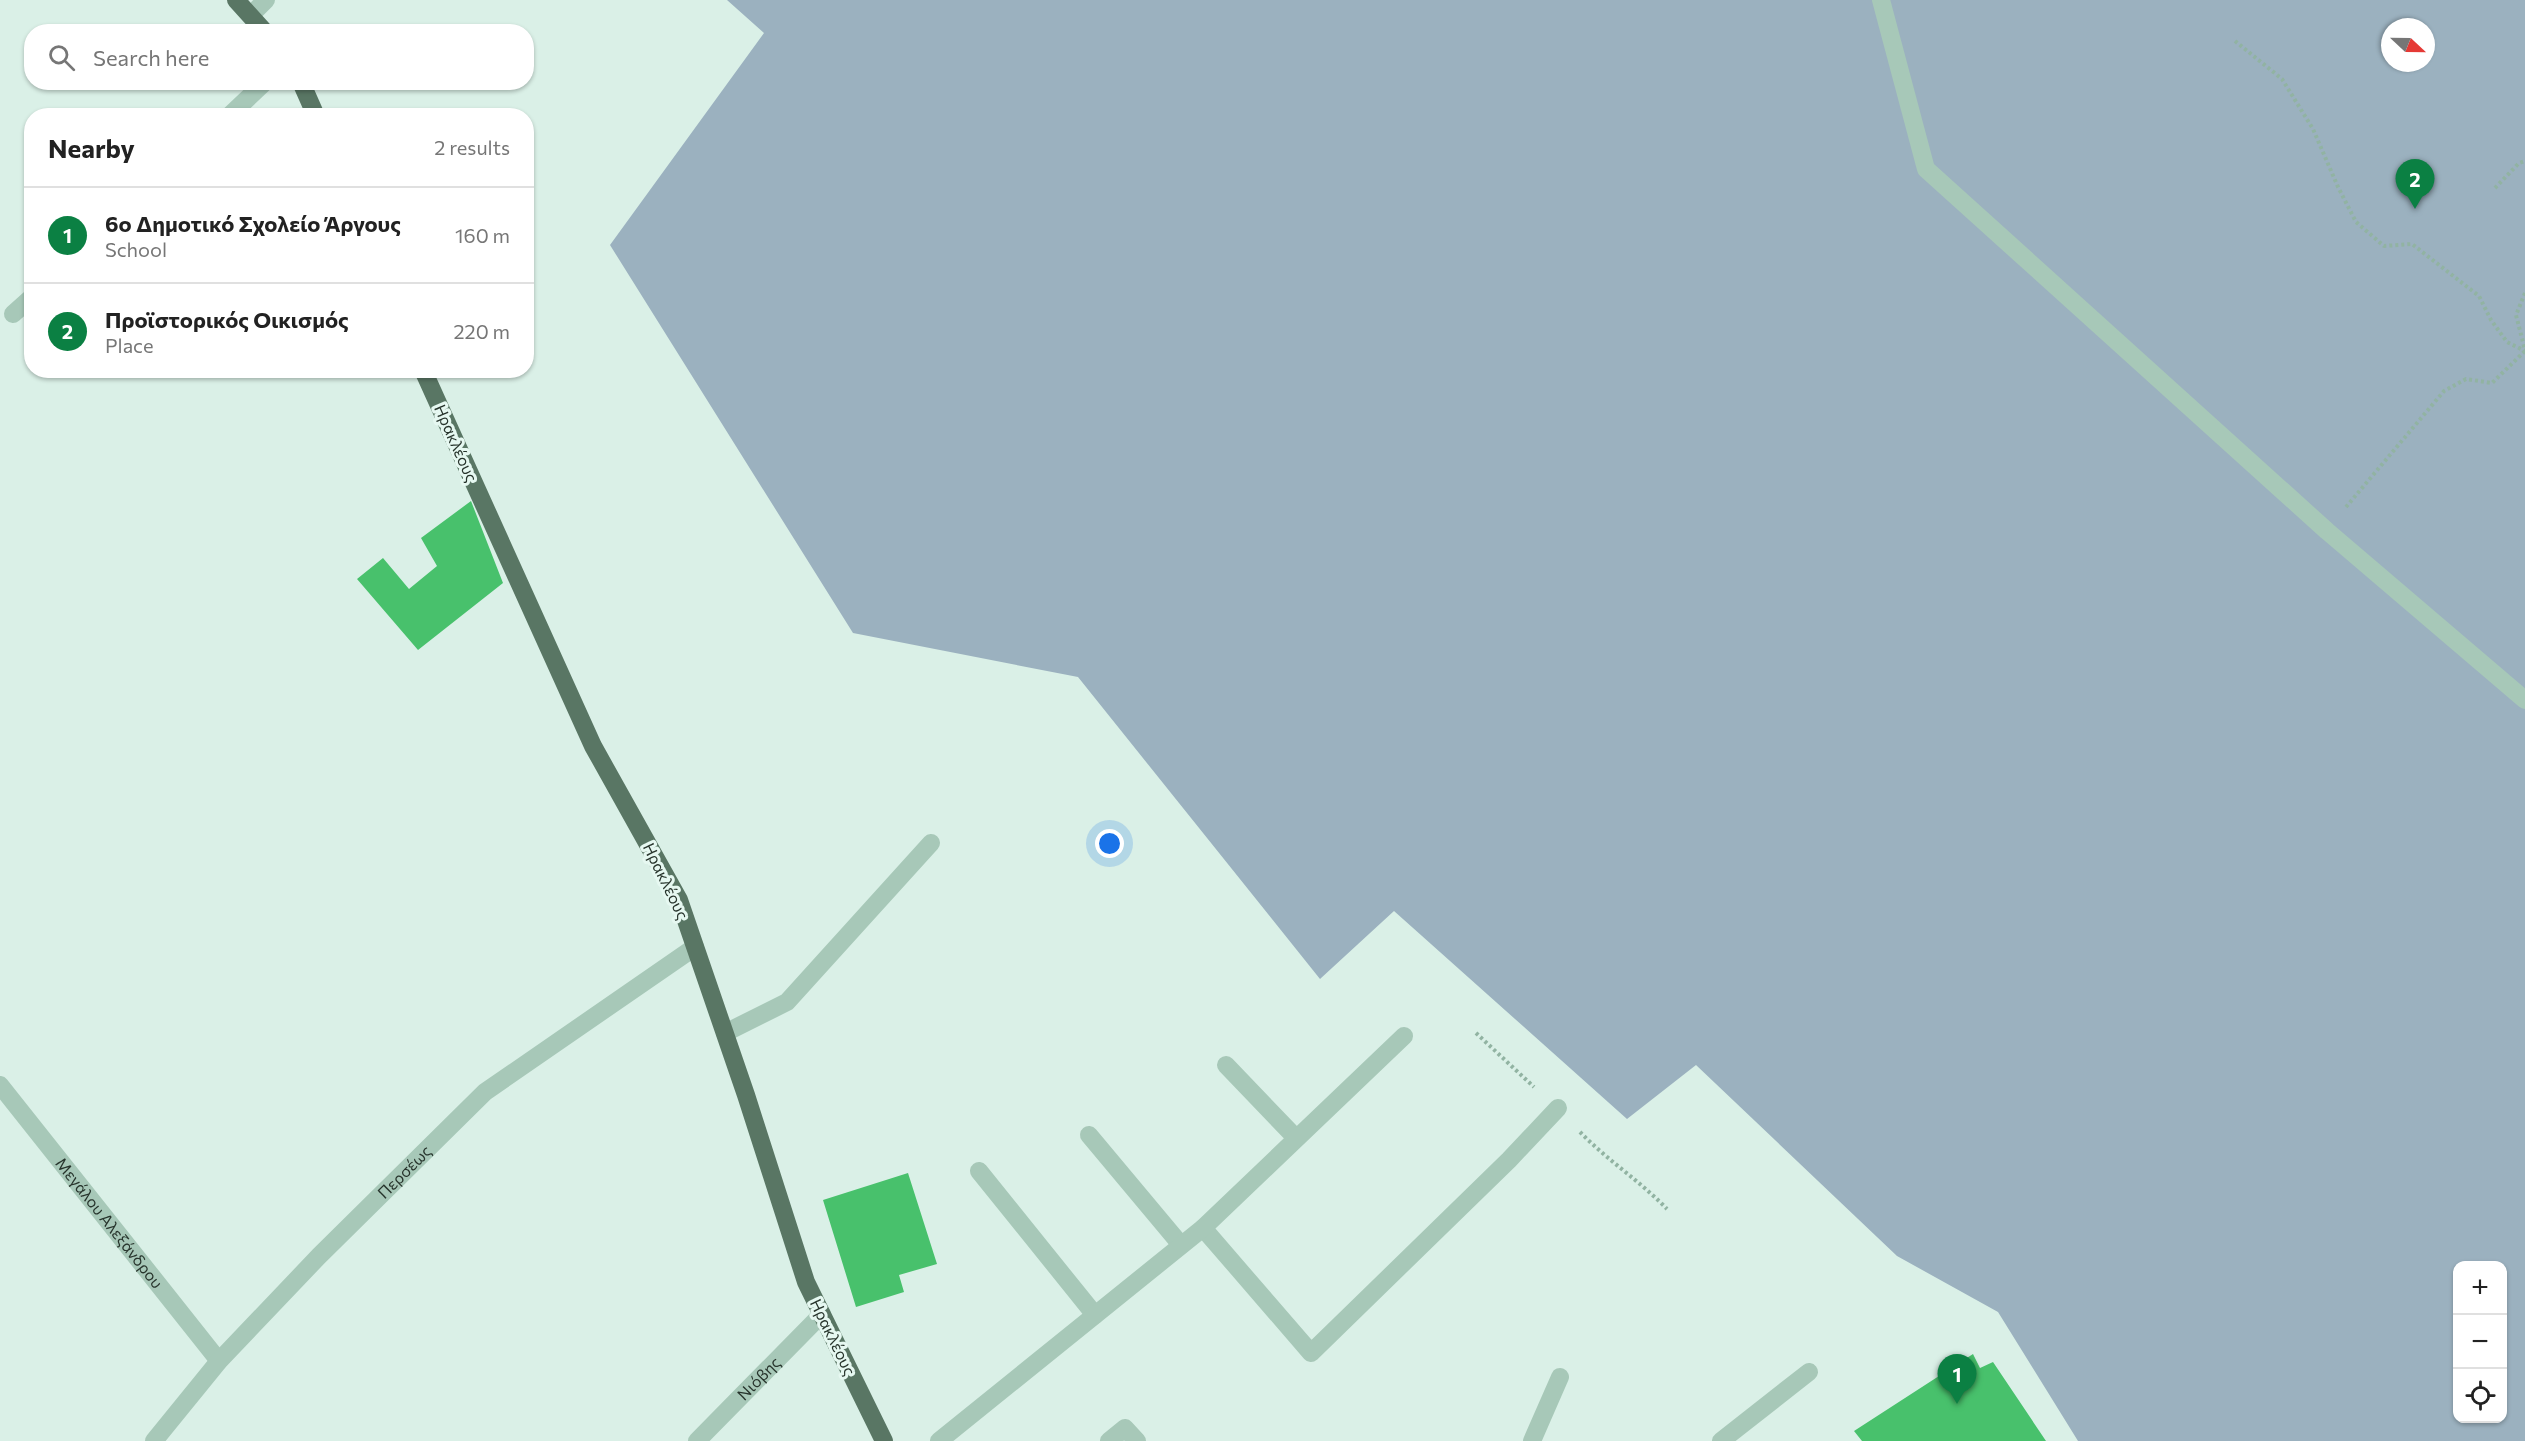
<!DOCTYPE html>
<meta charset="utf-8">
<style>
body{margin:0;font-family:Commissioner,sans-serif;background:#f6f6f6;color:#222}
.controls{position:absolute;right:18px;bottom:18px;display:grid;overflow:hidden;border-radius:12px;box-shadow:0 2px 4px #0004}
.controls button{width:54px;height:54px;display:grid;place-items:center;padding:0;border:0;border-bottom:2px solid #e0e0e0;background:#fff;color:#222;font:30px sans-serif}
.compass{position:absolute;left:2381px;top:18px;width:54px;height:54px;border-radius:50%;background:#fff;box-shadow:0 2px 4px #0004;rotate:112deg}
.you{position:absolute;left:1110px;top:844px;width:21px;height:21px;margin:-15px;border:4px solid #fff;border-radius:50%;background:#1a73e8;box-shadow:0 0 0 9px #1a73e833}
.badge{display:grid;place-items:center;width:39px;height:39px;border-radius:50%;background:#0b8043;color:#fff;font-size:20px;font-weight:700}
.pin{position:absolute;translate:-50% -50px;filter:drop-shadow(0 2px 3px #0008)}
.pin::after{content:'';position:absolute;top:32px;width:21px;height:18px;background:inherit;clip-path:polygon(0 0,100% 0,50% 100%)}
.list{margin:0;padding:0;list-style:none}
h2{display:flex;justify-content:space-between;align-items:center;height:78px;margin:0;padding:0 24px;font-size:26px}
h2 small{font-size:20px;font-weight:400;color:#767676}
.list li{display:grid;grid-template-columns:39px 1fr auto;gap:18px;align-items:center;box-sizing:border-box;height:96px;padding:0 24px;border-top:2px solid #e0e0e0}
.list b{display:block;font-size:22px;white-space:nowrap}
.list p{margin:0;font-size:20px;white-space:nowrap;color:#767676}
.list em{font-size:20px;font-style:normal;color:#767676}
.icon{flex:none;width:33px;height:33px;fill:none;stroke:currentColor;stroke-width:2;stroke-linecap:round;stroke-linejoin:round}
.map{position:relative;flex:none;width:2525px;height:1441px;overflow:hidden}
.search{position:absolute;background:#fff;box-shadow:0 2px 4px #0004;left:24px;top:24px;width:510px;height:66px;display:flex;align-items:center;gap:15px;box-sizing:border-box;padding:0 21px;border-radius:24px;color:#767676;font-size:22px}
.panel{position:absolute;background:#fff;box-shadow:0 2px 4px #0004;left:24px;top:108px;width:510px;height:270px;border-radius:24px}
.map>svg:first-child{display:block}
</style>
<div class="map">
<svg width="2525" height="1441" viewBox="0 0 2525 1441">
<rect width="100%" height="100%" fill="#daf0e7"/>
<!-- green -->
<path fill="#9bb1bf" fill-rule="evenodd" d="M727,0H2525V1441H2078L1998,1312L1897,1256L1696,1065L1627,1119L1394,911L1320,979L1078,677L853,633L610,245L764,33ZM2390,27H2426V63H2390ZM2458,1266H2502V1418H2458Z"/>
<!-- building -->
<path fill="#48c16c" d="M471,501L503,583L418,650L357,579L383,558L409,589L437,566L421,538Z
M908,1173L937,1264L899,1275L904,1292L856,1307L823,1200Z
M1973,1354L1980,1368L1993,1362L2046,1441H1862L1854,1431Z"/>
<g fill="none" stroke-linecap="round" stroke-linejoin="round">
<!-- path -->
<path stroke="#91b3a2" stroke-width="4" stroke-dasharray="3 3" stroke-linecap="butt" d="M2235,41L2282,79L2313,129L2338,187L2356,222L2384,246L2412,244L2479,296L2491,320L2507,342L2525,351
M2495,188L2519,163L2525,161
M2525,293L2516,315L2525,350
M2346,507L2444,391L2466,379L2492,383L2525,351
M1476,1033L1534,1087
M1580,1132C1607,1160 1640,1181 1667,1209"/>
<!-- minor -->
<g stroke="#a7c8b8" stroke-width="18">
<path d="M1881,0L1926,169L2327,531L2525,700"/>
<path d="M251,15L266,0"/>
<path d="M229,116L265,82"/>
<path d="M13,314L32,297"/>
<path d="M725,1033L787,1002L931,843"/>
<path d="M1226,1065L1296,1138"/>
<path id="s1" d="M0,1085L219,1361"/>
<path d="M1089,1135L1181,1245"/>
<path d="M979,1171L1095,1315"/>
<path d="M1203,1228L1311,1353L1509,1160L1558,1108"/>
<path id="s2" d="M154,1441L219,1361L319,1256L485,1092L695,947"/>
<path id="s3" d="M697,1441L822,1314"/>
<path d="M939,1441L1203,1228L1404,1036"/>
<path d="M1109,1441L1125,1428L1137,1441"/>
<path d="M1532,1441L1560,1377"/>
<path d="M1721,1441L1809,1372"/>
</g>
<!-- major -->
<path stroke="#597664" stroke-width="18" d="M236,0L265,32
M301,82L316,116
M423,370L593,746L679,900L746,1095L806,1282L884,1441"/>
</g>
<g text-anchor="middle" stroke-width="6" stroke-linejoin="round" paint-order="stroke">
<!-- street labels -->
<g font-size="16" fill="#27342c" stroke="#e6f8f1">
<text transform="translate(456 443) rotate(66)" y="6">Ηρακλέους</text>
<text transform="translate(666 881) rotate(64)" y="6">Ηρακλέους</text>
<text dy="6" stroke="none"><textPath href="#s2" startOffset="368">Περσέως</textPath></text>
<text dy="6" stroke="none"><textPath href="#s1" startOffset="176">Μεγάλου Αλεξάνδρου</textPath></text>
<text transform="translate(833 1337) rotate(64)" y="6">Ηρακλέους</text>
<text dy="6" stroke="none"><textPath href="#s3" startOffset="88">Νιόβης</textPath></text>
</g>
</g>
</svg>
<div class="controls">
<button>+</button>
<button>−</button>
<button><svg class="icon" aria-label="locate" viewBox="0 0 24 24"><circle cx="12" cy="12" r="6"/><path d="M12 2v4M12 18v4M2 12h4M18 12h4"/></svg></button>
</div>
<svg class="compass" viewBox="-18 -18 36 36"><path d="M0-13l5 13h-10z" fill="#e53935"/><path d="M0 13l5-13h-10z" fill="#767676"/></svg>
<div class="you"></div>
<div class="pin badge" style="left:1957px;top:1404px">1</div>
<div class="pin badge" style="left:2415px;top:209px">2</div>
<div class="search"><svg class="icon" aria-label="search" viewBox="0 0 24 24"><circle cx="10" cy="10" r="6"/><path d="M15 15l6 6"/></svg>Search here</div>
<section class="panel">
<h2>Nearby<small>2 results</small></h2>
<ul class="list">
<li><span class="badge">1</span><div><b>6ο Δημοτικό Σχολείο Άργους</b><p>School</p></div><em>160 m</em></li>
<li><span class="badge">2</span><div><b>Προϊστορικός Οικισμός</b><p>Place</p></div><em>220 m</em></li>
</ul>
</section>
</div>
